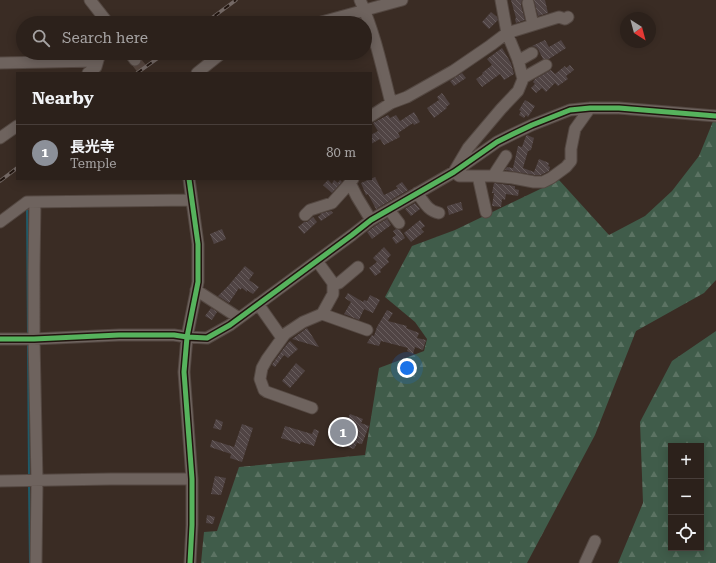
<!DOCTYPE html>
<meta charset="utf-8">
<style>
body{margin:0;font-family:"Roboto Serif","Noto Sans JP",serif;background:#342924;color:#f1f3f6}
.controls{position:absolute;right:12px;bottom:12px;display:grid;overflow:hidden;border-radius:0px;box-shadow:0 2px 10px #0003}
.controls button{width:36px;height:36px;display:grid;place-items:center;padding:0;border:0;border-bottom:1px solid #483e3a;background:#2c211b;color:#f1f3f6;font:20px sans-serif}
.compass{position:absolute;left:620px;top:12px;width:36px;height:36px;border-radius:50%;background:#2c211b;box-shadow:0 2px 10px #0003;rotate:144deg}
.you{position:absolute;left:407px;top:368px;width:14px;height:14px;margin:-10px;border:3px solid #fff;border-radius:50%;background:#1a73e8;box-shadow:0 0 0 6px #1a73e833}
.badge{display:grid;place-items:center;width:26px;height:26px;border-radius:50%;background:#8c9099;color:#fff;font-size:13px;font-weight:700}
.pin{position:absolute;translate:-50% -50%;border:2px solid #fff;box-shadow:0 1px 4px #0006}
.list{margin:0;padding:0;list-style:none}
h2{display:flex;justify-content:space-between;align-items:center;height:52px;margin:0;padding:0 16px;font-size:17px}
h2 small{font-size:13px;font-weight:400;color:#a6a3a3}
.list li{display:grid;grid-template-columns:26px 1fr auto;gap:12px;align-items:center;box-sizing:border-box;height:56px;padding:0 16px;border-top:1px solid #483e3a}
.list b{display:block;font-size:15px;white-space:nowrap}
.list p{margin:0;font-size:13px;white-space:nowrap;color:#a6a3a3}
.list em{font-size:13px;font-style:normal;color:#a6a3a3}
.icon{flex:none;width:22px;height:22px;fill:none;stroke:currentColor;stroke-width:2;stroke-linecap:round;stroke-linejoin:round}
.map{position:relative;flex:none;width:716px;height:563px;overflow:hidden}
.search{position:absolute;background:#2c211b;box-shadow:0 2px 10px #0003;left:16px;top:16px;width:356px;height:44px;display:flex;align-items:center;gap:10px;box-sizing:border-box;padding:0 14px;border-radius:22px;color:#a6a3a3;font-size:15px}
.panel{position:absolute;background:#2c211b;box-shadow:0 2px 10px #0003;left:16px;top:72px;width:356px;height:108px;border-radius:0px}
.map>svg:first-child{display:block}
</style>
<div class="map">
<svg width="716" height="563" viewBox="0 0 716 563">
<defs>
<pattern id="forest-firs" width="22" height="20" patternUnits="userSpaceOnUse"><rect width="22" height="20" fill="#405c4a"/><path d="M5 1l3.5 6h-7zM16 11l3.5 6h-7z" fill="#5c7363"/></pattern>
<pattern id="building-back-hatch" width="6" height="6" patternUnits="userSpaceOnUse"><rect width="6" height="6" fill="#504444"/><path d="M-1 5l2 2M0 0l6 6M5-1l2 2" fill="none" stroke="#695e5e"/></pattern>
</defs>
<rect width="100%" height="100%" fill="#3a2c24"/>
<!-- forest -->
<path fill="url(#forest-firs)" fill-rule="evenodd" d="M716,114V280L704,293L636,331L595,435L527,563H201L204,532L217,531L239,467L365,455L379,368L424,351L427,339L415,322L385,297L412,246L455,230L559,180L609,235L645,216L672,191L699,156Z
M716,331V563H618L643,503L640,422L672,361ZM671,446H701V548H671Z"/>
<g fill="none" stroke-linecap="round" stroke-linejoin="round">
<!-- stream -->
<path stroke="#205a68" stroke-width="2" d="M27,207L28,334
M28,343L29,476
M29,485L30,563"/>
</g>
<!-- building -->
<path fill="url(#building-back-hatch)" d="M511,0H522L521,5L525,20L516,23L515,19L516,18Z
M534,0H545L548,13L538,16Z
M491,12L497,17L498,20L489,29L482,22Z
M545,40L549,47L561,40L566,48L549,59H543L538,49L536,47L532,46Z
M502,48L511,63L514,74L504,80L500,74L482,87L476,79L483,74L482,73L492,65L487,59Z
M570,65L574,70L566,76L568,79L558,86L555,83L546,92L542,88L536,93L531,88L535,84L533,82L535,79L551,70L555,74L565,66L566,68Z
M462,73L466,78L454,86L450,81Z
M442,93L450,104L446,107L447,108L434,118L427,108L439,100L437,97Z
M525,100L535,106L528,117L526,115L524,118L519,115L521,111L519,110Z
M414,112L420,122L414,125L413,123L398,133L400,137L384,145L380,139L371,144V135L378,131L373,123L388,115L390,118L396,115L400,121Z
M527,135L534,138L531,150L528,151L523,168L534,172L539,159L549,163L548,166L550,167L549,171L541,175H535L505,170L507,167L513,168L518,146L522,147L526,136Z
M375,177L384,195L398,188L396,186L402,182L408,190L376,209L368,194L366,195L361,183Z
M328,180L332,184L334,180L338,183L340,180L342,182L332,193L323,185Z
M494,183L515,186V189L519,190L518,196L506,194L505,200L502,199L501,207L492,206L494,193H492Z
M461,202L463,210L449,215L447,206Z
M415,203L420,209L411,216L405,209Z
M331,211L333,213L321,221L318,217L322,213Z
M313,217L317,222L304,234L298,227L304,222H307Z
M387,219L391,225L372,239L367,232L375,226Z
M420,220L425,226L421,229L424,232L411,242L404,233Z
M222,229L226,239L214,244L210,234Z
M396,229L400,230L405,238L396,244L392,238L396,235L393,231Z
M384,247L391,255L387,259L389,262L380,270L381,272L375,276L369,268L377,262L373,258Z
M245,266L254,273L249,280L259,287L253,294L247,290V292L242,288L240,290L239,288L229,303L218,296L228,286Z
M348,293L363,302L364,300L367,301L370,295L380,300L373,313L364,309L359,320L344,314L351,302L345,298Z
M211,308L217,312L212,320L205,316Z
M387,310L393,313L388,321L407,326L406,328L419,333L417,338L426,340L423,350L415,347L413,354L407,351L408,348L381,341L379,346L367,343L372,335L374,336L377,327Z
M307,328L319,347L292,339Z
M290,341L298,349L288,358L284,355L275,367L272,365L273,363L287,344Z
M296,363L305,371L290,388L282,381Z
M350,414L363,419L361,423L369,426L362,444L357,443L354,449L334,443L339,430L340,431L342,427L344,428Z
M216,419L223,422L221,430L213,428Z
M242,424L253,428L242,462L230,458L231,454L210,447L212,440L234,447Z
M285,426L312,434L314,429L319,431L314,446L301,442L300,444L281,438Z
M215,476L226,478L221,495L211,494Z
M207,515L215,517L213,524L206,523Z"/>
<g fill="none" stroke-linecap="round" stroke-linejoin="round">
<!-- minor-tunnel -->
<path stroke="#55463e" stroke-width="11" stroke-dasharray="11 5.5" stroke-linecap="butt" d="M135,60L145,73"/>
<defs>
<path id="minor" d="M90,0L108,23
M360,0C375,33 382,68 391,103
M528,3L533,25
M318,23L402,0
M130,53L135,60
M518,61L532,53
M0,63L97,61
M88,73L96,67L100,53
M197,73L222,53
M523,78L546,65
M371,116L391,103L407,97L453,71L491,45L507,33L559,17L565,19L568,17
M0,138L17,126
M455,170L468,148L501,109L518,91L523,79L518,60L507,33L501,0
M454,172L459,176H493L513,178L534,182H543L551,178L566,167L571,161V149L575,129L590,108
M478,176L486,212
M493,176L506,156
M189,179L198,244V282L187,337L184,372L192,479V525L190,563
M353,179L350,183L357,197L371,220
M417,193C424,202 428,211 439,213
M35,202L34,269V339L37,481L36,563
M389,210L399,223
M305,215L310,210L332,203L350,183
M0,222L27,202L192,200
M317,261L333,283V294L322,314L367,330
M333,285L339,283L358,267
M196,290L239,318
M258,304L282,338
M0,339H34L119,335H174L187,337L207,338L230,325L352,235L371,220L454,172L497,142L513,134L532,125L570,110L590,108H619L716,116
M312,408L267,392L264,390L260,379L262,368L267,359L285,334L303,322L322,314
M0,481L111,479H192
M585,563L595,541"/>
</defs>
<!-- minor casing -->
<use href="#minor" stroke="#544842" stroke-width="13"/>
<!-- minor -->
<use href="#minor" stroke="#6e635e" stroke-width="11"/>
<defs>
<path id="rail" d="M205,23L236,0
M137,73L165,53
M0,181L17,168"/>
</defs>
<!-- rail casing -->
<use href="#rail" stroke="#736864" stroke-width="3.5"/>
<!-- rail -->
<use href="#rail" stroke="#21150f" stroke-width="2" stroke-dasharray="6" stroke-linecap="butt"/>
<defs>
<path id="cycleway" d="M189,179L198,244V282L187,337L184,372L192,479V525L190,563
M0,339H34L119,335H174L187,337L207,338L230,325L352,235L371,220L454,172L497,142L513,134L532,125L570,110L590,108H619L716,116"/>
</defs>
<!-- cycleway casing -->
<use href="#cycleway" stroke="#21150f" stroke-width="8"/>
<!-- cycleway -->
<use href="#cycleway" stroke="#56b35d" stroke-width="5"/>
</g>
</svg>
<div class="controls">
<button>+</button>
<button>−</button>
<button><svg class="icon" aria-label="locate" viewBox="0 0 24 24"><circle cx="12" cy="12" r="6"/><path d="M12 2v4M12 18v4M2 12h4M18 12h4"/></svg></button>
</div>
<svg class="compass" viewBox="-18 -18 36 36"><path d="M0-13l5 13h-10z" fill="#e53935"/><path d="M0 13l5-13h-10z" fill="#a6a3a3"/></svg>
<div class="you"></div>
<div class="pin badge" style="left:343px;top:432px">1</div>
<div class="search"><svg class="icon" aria-label="search" viewBox="0 0 24 24"><circle cx="10" cy="10" r="6"/><path d="M15 15l6 6"/></svg>Search here</div>
<section class="panel">
<h2>Nearby<small></small></h2>
<ul class="list">
<li><span class="badge">1</span><div><b>長光寺</b><p>Temple</p></div><em>80 m</em></li>
</ul>
</section>
</div>
